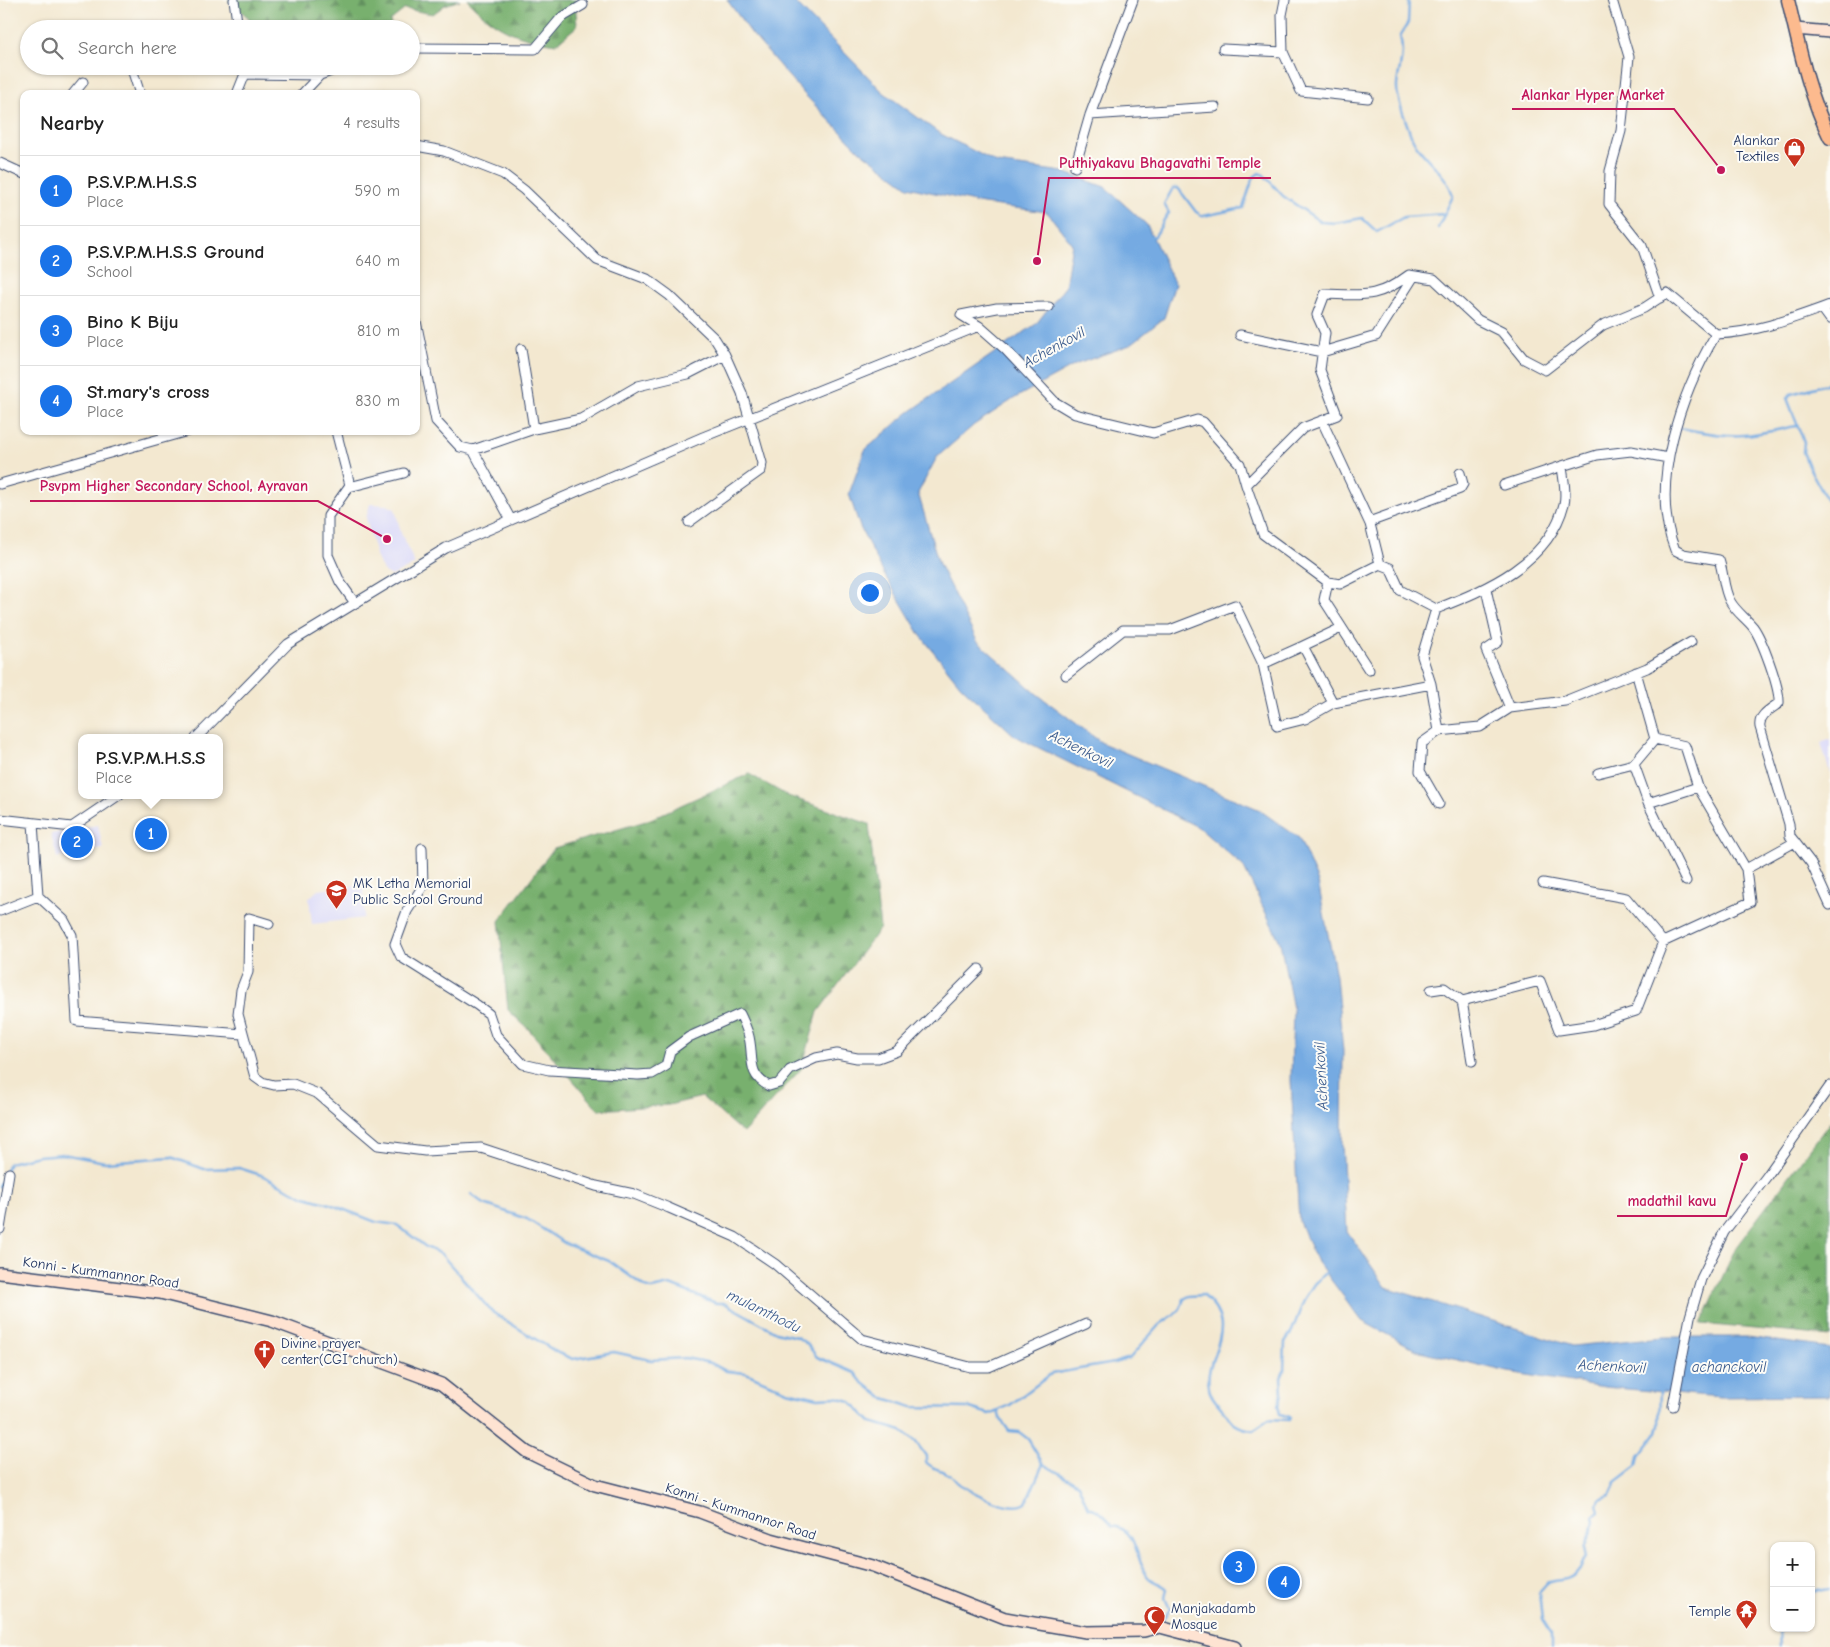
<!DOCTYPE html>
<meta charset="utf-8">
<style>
body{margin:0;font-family:"Comic Neue",sans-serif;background:#f2f2f2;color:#222}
.controls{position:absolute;right:15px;bottom:15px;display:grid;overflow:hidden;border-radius:10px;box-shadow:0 1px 4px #0004}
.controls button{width:45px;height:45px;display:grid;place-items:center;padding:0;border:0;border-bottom:1px solid #e0e0e0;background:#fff;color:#222;font:25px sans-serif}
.you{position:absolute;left:869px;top:592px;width:18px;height:18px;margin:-12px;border:4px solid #fff;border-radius:50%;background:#1a73e8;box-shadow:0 0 0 8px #1a73e833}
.badge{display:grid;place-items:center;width:32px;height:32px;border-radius:50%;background:#1a73e8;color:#fff;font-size:16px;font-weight:700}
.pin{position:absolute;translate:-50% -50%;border:2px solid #fff;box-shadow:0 1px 5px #0006}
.popup{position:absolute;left:78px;top:734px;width:145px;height:65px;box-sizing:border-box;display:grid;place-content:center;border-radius:10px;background:#fff;filter:drop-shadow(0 1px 4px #0005);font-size:16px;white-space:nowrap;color:#767676}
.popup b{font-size:19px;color:#222}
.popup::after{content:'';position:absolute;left:50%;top:100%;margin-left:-10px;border:10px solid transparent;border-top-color:#fff}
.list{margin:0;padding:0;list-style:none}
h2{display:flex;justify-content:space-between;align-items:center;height:65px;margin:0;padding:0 20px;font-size:21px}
h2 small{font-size:16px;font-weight:400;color:#767676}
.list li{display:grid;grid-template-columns:32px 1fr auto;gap:15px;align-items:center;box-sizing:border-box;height:70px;padding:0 20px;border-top:1px solid #e0e0e0}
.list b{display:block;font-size:19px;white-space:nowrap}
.list p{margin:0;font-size:16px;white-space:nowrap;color:#767676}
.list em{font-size:16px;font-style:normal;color:#767676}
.icon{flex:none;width:28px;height:28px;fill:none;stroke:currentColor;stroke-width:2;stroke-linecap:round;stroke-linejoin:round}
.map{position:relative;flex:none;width:1830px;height:1647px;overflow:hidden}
.search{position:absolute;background:#fff;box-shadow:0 1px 4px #0004;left:20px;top:20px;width:400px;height:55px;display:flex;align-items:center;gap:12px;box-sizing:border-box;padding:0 18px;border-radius:28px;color:#767676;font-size:19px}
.panel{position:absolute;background:#fff;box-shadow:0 1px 4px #0004;left:20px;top:90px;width:400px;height:345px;border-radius:10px}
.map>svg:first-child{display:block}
</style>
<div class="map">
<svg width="1830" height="1647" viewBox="0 0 1830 1647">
<defs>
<pattern id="forest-firs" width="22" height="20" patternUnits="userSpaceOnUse" patternTransform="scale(1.25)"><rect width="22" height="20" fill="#78b06e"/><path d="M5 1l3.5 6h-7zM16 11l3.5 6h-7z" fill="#62905e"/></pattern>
</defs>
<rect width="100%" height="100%" fill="#fdfcf7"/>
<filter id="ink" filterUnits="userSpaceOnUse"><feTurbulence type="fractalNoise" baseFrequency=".02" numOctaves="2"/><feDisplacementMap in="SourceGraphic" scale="10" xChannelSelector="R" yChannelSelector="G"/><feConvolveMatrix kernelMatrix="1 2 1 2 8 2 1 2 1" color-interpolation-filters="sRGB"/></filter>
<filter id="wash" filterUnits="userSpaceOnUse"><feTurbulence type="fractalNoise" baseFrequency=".0096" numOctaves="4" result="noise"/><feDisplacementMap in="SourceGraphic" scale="20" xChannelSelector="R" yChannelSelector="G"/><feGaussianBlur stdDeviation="1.12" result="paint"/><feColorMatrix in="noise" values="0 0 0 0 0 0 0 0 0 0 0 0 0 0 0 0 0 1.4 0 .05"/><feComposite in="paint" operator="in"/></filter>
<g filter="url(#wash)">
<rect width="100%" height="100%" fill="#f3e8d0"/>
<!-- built -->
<path fill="#d8d7f8" d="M370,504L387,505L395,509L401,533L415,564L392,576L383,571L376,556L366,518Z
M1830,739V773L1821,743Z
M98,825L103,849L57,858L51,834Z
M364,884V918L312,924L309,898L318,890Z"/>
<!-- forest -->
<path fill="url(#forest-firs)" stroke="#4a7066" d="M228,0H460L445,5L433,14L405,9L390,21L392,29H252L249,18Z
M467,0H575L577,26L556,44C515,37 497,30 467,0Z
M749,774L788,796L869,824L880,928L818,1012L802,1068L743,1133L702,1097L669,1105L599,1110L529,1030L508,1010L499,921L554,848L646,821Z
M1830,1122V1336L1701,1324L1736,1247Z"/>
<!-- water -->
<path fill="#74aae2" stroke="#486ca0" d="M727,0H793L883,92L939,133L997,163L1063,172L1105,187L1147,225L1175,284L1164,318L1130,345L1077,364L1015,398L974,425L937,457L918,493L939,564L977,641L1037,694L1102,743L1258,809L1299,838L1318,882L1336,976L1343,1051L1342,1143L1347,1231L1386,1287L1572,1346L1663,1337H1747L1830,1348V1396L1720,1397L1604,1387L1508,1372L1416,1350L1362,1321L1316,1260L1299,1222L1291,1080L1293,1009L1280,942L1243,866L1198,827L1015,736L961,686L921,636L884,574L860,527L849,494L865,450L908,413L1036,324L1065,287L1072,244L1047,212L983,204L908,187L860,151L804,94L752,34Z"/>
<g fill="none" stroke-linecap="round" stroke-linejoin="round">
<!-- stream -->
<path stroke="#74aae2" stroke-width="2.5" d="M1409,0L1408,23L1400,36C1405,55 1399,67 1397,85C1396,98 1405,118 1409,130C1417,157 1446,169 1453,196L1438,228
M1151,236L1154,237C1161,229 1162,220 1169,213L1164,204L1173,188H1178L1196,212L1203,216L1243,208L1253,178L1259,173L1264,175L1283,196L1321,222L1335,223L1362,218L1377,232L1404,217L1446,214
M1830,383L1791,394L1787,398L1804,442L1803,452L1810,469L1830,506
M1678,428C1699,431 1722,437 1743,435C1762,434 1779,429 1797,426
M0,1186L9,1163L38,1156L63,1154L105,1162L171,1157L204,1169L239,1168L261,1175L305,1197L327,1203L376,1222L397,1225L426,1247L441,1254L492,1312L558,1353L573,1359L614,1352L651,1360L685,1358L711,1363L726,1371L746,1373L787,1391L818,1398L836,1397L850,1401L871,1422L902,1431L916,1442L926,1456V1462C933,1470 941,1469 950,1475C954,1477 956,1483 961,1485C976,1494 1011,1513 1026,1503L1043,1464
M471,1194L484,1204L527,1219L566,1244L609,1261L645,1287L652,1289L670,1285L716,1303H724L776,1332L797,1337L807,1344L817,1357L855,1373L861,1381L881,1397L912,1407L970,1408L989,1414L1010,1405L1051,1374L1114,1363L1130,1358L1159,1325L1179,1311L1184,1299L1189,1296L1203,1295C1243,1330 1203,1353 1209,1388C1210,1397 1218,1403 1223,1410C1232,1423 1236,1428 1253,1430L1269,1419L1289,1420L1290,1417
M998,1411L1000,1418L1009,1431L1019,1432L1028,1439L1043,1464L1078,1484L1088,1508C1097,1507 1108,1518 1111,1526C1139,1528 1134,1559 1148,1577C1153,1583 1162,1583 1167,1589L1165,1598L1170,1609L1161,1623
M1290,1417L1280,1414L1278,1406L1282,1394L1281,1378L1284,1371L1285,1342L1292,1331L1305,1298L1314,1284L1326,1272
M1771,1590L1774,1589
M1811,1592L1830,1589
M1779,1628L1780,1647
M1551,1647V1634L1542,1620L1539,1592L1547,1583C1558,1579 1570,1582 1578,1571C1583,1566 1581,1561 1586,1557L1584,1548L1595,1522L1594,1516L1599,1512L1597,1505L1600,1499L1610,1495L1616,1482L1637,1466L1639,1456L1656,1434L1659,1426L1660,1389"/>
</g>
</g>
<g filter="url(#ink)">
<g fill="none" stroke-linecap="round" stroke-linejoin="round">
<defs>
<path id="street" d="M234,0L238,29
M1133,0L1090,115L1215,107
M1285,0L1282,15L1283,52L1301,91L1368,98
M1612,0L1629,57L1621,131L1610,171L1609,204L1642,246L1660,298
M411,48L535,49L561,18L583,5
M1223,49L1283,52
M131,66L140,94
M245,74L320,75L302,94
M320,75L345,66
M73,94L83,82
M237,94L245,74L243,66
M416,146L444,151L503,174L524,190L597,260L647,279L669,295L715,339L725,355L742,393L762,463L761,470L689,522
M0,163L24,174
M1075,167L1090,115
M1049,307L997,308L961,315L979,326L1004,348L1055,402L1075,414L1153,433L1197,420L1203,422L1240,464L1246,485L1303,428L1337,415L1320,370L1325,333L1317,315L1325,294C1363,295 1377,299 1409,275L1434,279L1478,320L1502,332L1524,359L1545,370L1603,325L1644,308L1667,293L1716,334C1755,333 1794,318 1830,305
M1822,308L1830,319
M416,321L436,421L460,447L473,450L534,429
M1716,334C1682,392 1648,483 1675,550L1683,554L1719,560C1724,574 1723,588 1730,601C1736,612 1746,618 1753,627C1762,639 1780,688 1779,703C1771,709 1758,715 1760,727L1789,824L1790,836L1811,863L1830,905
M1240,335L1322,352L1376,336L1414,276
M521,349L534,429L581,419L638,386L688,374L725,355
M1322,421L1370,524L1380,564L1390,568L1400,590L1436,609C1487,589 1549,563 1564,504C1567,493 1563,477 1562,466L1597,455L1631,451L1668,458
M336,431L350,485L328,516V555L340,582L355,603
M473,450L511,520
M0,484L188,431
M1246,485L1263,534L1328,582L1340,584L1380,564
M1504,485L1562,466
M349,487L404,473
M1369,522L1460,489L1463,484L1460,473
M1328,582L1324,600L1369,670
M1486,589L1498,642L1486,650L1510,708
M1341,628L1303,646L1333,703L1431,684L1422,656L1436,609
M1303,646L1263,664L1277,726L1305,719L1333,703
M1636,672L1655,739L1685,746L1698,787L1746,869L1795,842
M1066,675L1123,630H1170L1235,605L1263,664
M1431,684L1439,731L1422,743L1420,771L1439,804
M1439,731L1480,727L1510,708L1565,701L1647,668L1691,642
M196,738L288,644L446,548L703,437L979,326
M1598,773L1634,764
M1648,803L1634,764L1655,739
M0,819L72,827L119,795
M422,848L423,886L407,911L395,944L401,957L477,1005L489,1014L496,1035L523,1064L549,1070L638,1075L652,1074L666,1066L670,1051L689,1037L740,1014C743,1020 746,1027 748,1033C755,1055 745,1074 769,1086L779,1083L790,1070L816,1058L837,1054L857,1058H878L897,1051L979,969
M1686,881L1648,803L1698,787
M1543,883L1626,898L1663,942L1750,902L1746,869
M38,896L64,920L72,935L77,1021L243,1034
M0,911L38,896L33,823
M269,924L249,918L248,972L241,990L238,1014L255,1077L262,1082L274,1085L293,1084L318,1094L378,1145L425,1151L481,1148L596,1186L634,1194L669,1208L735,1237L775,1264L862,1339L970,1367H989L1086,1324
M1431,990L1444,988L1462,1001L1540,981L1559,1030L1593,1025L1636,1011L1663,942
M1462,1001L1472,1061
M0,1229L9,1173
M1673,1406L1690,1317L1701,1279L1724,1232L1767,1176L1830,1086"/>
<path id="secondary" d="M1795,29L1830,32
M0,1273L160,1293L272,1321L441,1384L527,1452L595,1485L700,1512L771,1539L873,1566L1005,1618L1086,1632L1144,1631L1160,1627L1235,1647"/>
<path id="primary" d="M1788,0C1799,46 1809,96 1830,138"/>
</defs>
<!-- street casing -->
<use href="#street" stroke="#3b4b6f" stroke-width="11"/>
<!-- secondary casing -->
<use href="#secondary" stroke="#3b4b6f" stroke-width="14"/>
<!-- primary casing -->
<use href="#primary" stroke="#3b4b6f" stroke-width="15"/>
<!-- street -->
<use href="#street" stroke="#fff" stroke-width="9"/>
<!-- secondary -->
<use href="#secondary" stroke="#fee3d2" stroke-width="11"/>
<!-- primary -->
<use href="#primary" stroke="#fcba8e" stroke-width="12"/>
</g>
</g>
<!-- icons -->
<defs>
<symbol id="shop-pin" viewBox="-11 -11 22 30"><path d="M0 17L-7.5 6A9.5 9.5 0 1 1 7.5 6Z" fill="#c8321e" stroke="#fdfcf7"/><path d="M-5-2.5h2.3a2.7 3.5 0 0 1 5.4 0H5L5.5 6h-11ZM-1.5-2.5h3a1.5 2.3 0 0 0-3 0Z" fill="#fff"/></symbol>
<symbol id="school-pin" viewBox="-11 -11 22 30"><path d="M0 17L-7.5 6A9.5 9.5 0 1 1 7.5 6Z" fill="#c8321e" stroke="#fdfcf7"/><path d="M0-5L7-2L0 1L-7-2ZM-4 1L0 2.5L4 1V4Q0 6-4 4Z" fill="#fff"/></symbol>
<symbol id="church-pin" viewBox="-11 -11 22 30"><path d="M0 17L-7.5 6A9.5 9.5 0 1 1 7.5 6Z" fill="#c8321e" stroke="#fdfcf7"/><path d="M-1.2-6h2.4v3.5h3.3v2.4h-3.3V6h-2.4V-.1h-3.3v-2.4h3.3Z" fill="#fff"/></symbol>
<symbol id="temple-pin" viewBox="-11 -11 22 30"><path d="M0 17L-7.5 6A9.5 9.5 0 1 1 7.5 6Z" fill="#c8321e" stroke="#fdfcf7"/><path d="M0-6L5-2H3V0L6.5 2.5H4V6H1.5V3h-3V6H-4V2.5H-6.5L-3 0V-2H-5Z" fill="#fff"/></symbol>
<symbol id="mosque-pin" viewBox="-11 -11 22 30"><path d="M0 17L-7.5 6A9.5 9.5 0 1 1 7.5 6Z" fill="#c8321e" stroke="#fdfcf7"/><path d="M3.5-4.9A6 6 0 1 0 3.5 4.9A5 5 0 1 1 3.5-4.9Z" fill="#fff"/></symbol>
</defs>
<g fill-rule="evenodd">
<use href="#shop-pin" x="1782" y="136" width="25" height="34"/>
<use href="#school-pin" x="324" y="878" width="25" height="34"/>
<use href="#church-pin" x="252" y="1338" width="25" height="34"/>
<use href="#temple-pin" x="1734" y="1598" width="25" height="34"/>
<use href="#mosque-pin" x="1142" y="1604" width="25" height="34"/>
</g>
<g text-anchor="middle" stroke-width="4" stroke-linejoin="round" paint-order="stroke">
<!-- poi labels -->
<g font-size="14" fill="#1b2f5e" stroke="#fdfcf7" text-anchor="start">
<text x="1779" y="145" text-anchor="end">Alankar<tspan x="1779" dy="16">Textiles</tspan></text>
<text x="353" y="888">MK Letha Memorial<tspan x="353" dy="16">Public School Ground</tspan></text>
<text x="281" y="1348">Divine prayer<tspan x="281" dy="16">center(CGI church)</tspan></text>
<text x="1171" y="1613">Manjakadamb<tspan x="1171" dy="16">Mosque</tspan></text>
<text x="1731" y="1616" text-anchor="end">Temple</text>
</g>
<!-- street labels -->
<g font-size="14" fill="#1b2f5e" stroke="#fdfcf7">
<text transform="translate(101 1272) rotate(8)" y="5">Konni - Kummannor Road</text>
<text transform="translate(741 1511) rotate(18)" y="5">Konni - Kummannor Road</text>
</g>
<!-- water labels -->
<g font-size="15" font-style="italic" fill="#3a5a8c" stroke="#fdfcf7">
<text transform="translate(1054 347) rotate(-29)" y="5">Achenkovil</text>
<text transform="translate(1081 749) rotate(26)" y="5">Achenkovil</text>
<text transform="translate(1321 1076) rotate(-93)" y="5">Achenkovil</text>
<text transform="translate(764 1311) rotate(26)" y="5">mulamthodu</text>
<text transform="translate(1612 1366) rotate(3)" y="5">Achenkovil</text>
<text x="1729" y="1372">achanckovil</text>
</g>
</g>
<!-- callouts -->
<path fill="none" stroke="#c2185b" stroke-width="2" d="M1721 170L1674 109H1512M1037 261L1049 178H1271M387 539L318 501H30M1744 1157L1726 1216H1617"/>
<g fill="#c2185b" stroke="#fdfcf7" stroke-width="2">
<circle cx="1721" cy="170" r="5"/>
<circle cx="1037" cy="261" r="5"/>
<circle cx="387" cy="539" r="5"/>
<circle cx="1744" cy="1157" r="5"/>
</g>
<g font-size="15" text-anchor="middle" font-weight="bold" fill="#c2185b" stroke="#fdfcf7" stroke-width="4" stroke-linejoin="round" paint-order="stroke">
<text x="1593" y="100">Alankar Hyper Market</text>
<text x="1160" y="168">Puthiyakavu Bhagavathi Temple</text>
<text x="174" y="491">Psvpm Higher Secondary School, Ayravan</text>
<text x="1672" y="1206">madathil kavu</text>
</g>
</svg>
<div class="controls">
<button>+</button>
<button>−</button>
</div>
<div class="you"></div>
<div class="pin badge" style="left:151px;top:834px">1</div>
<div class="popup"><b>P.S.V.P.M.H.S.S</b>Place</div>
<div class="pin badge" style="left:77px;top:842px">2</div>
<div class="pin badge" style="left:1239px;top:1567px">3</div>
<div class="pin badge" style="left:1284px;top:1582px">4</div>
<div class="search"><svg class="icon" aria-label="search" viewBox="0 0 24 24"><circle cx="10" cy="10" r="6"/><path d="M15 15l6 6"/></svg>Search here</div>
<section class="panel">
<h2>Nearby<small>4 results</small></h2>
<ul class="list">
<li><span class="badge">1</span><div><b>P.S.V.P.M.H.S.S</b><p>Place</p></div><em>590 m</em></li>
<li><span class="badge">2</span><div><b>P.S.V.P.M.H.S.S Ground</b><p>School</p></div><em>640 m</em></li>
<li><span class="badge">3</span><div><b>Bino K Biju</b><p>Place</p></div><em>810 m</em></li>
<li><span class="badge">4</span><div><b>St.mary's cross</b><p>Place</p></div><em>830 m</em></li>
</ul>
</section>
</div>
